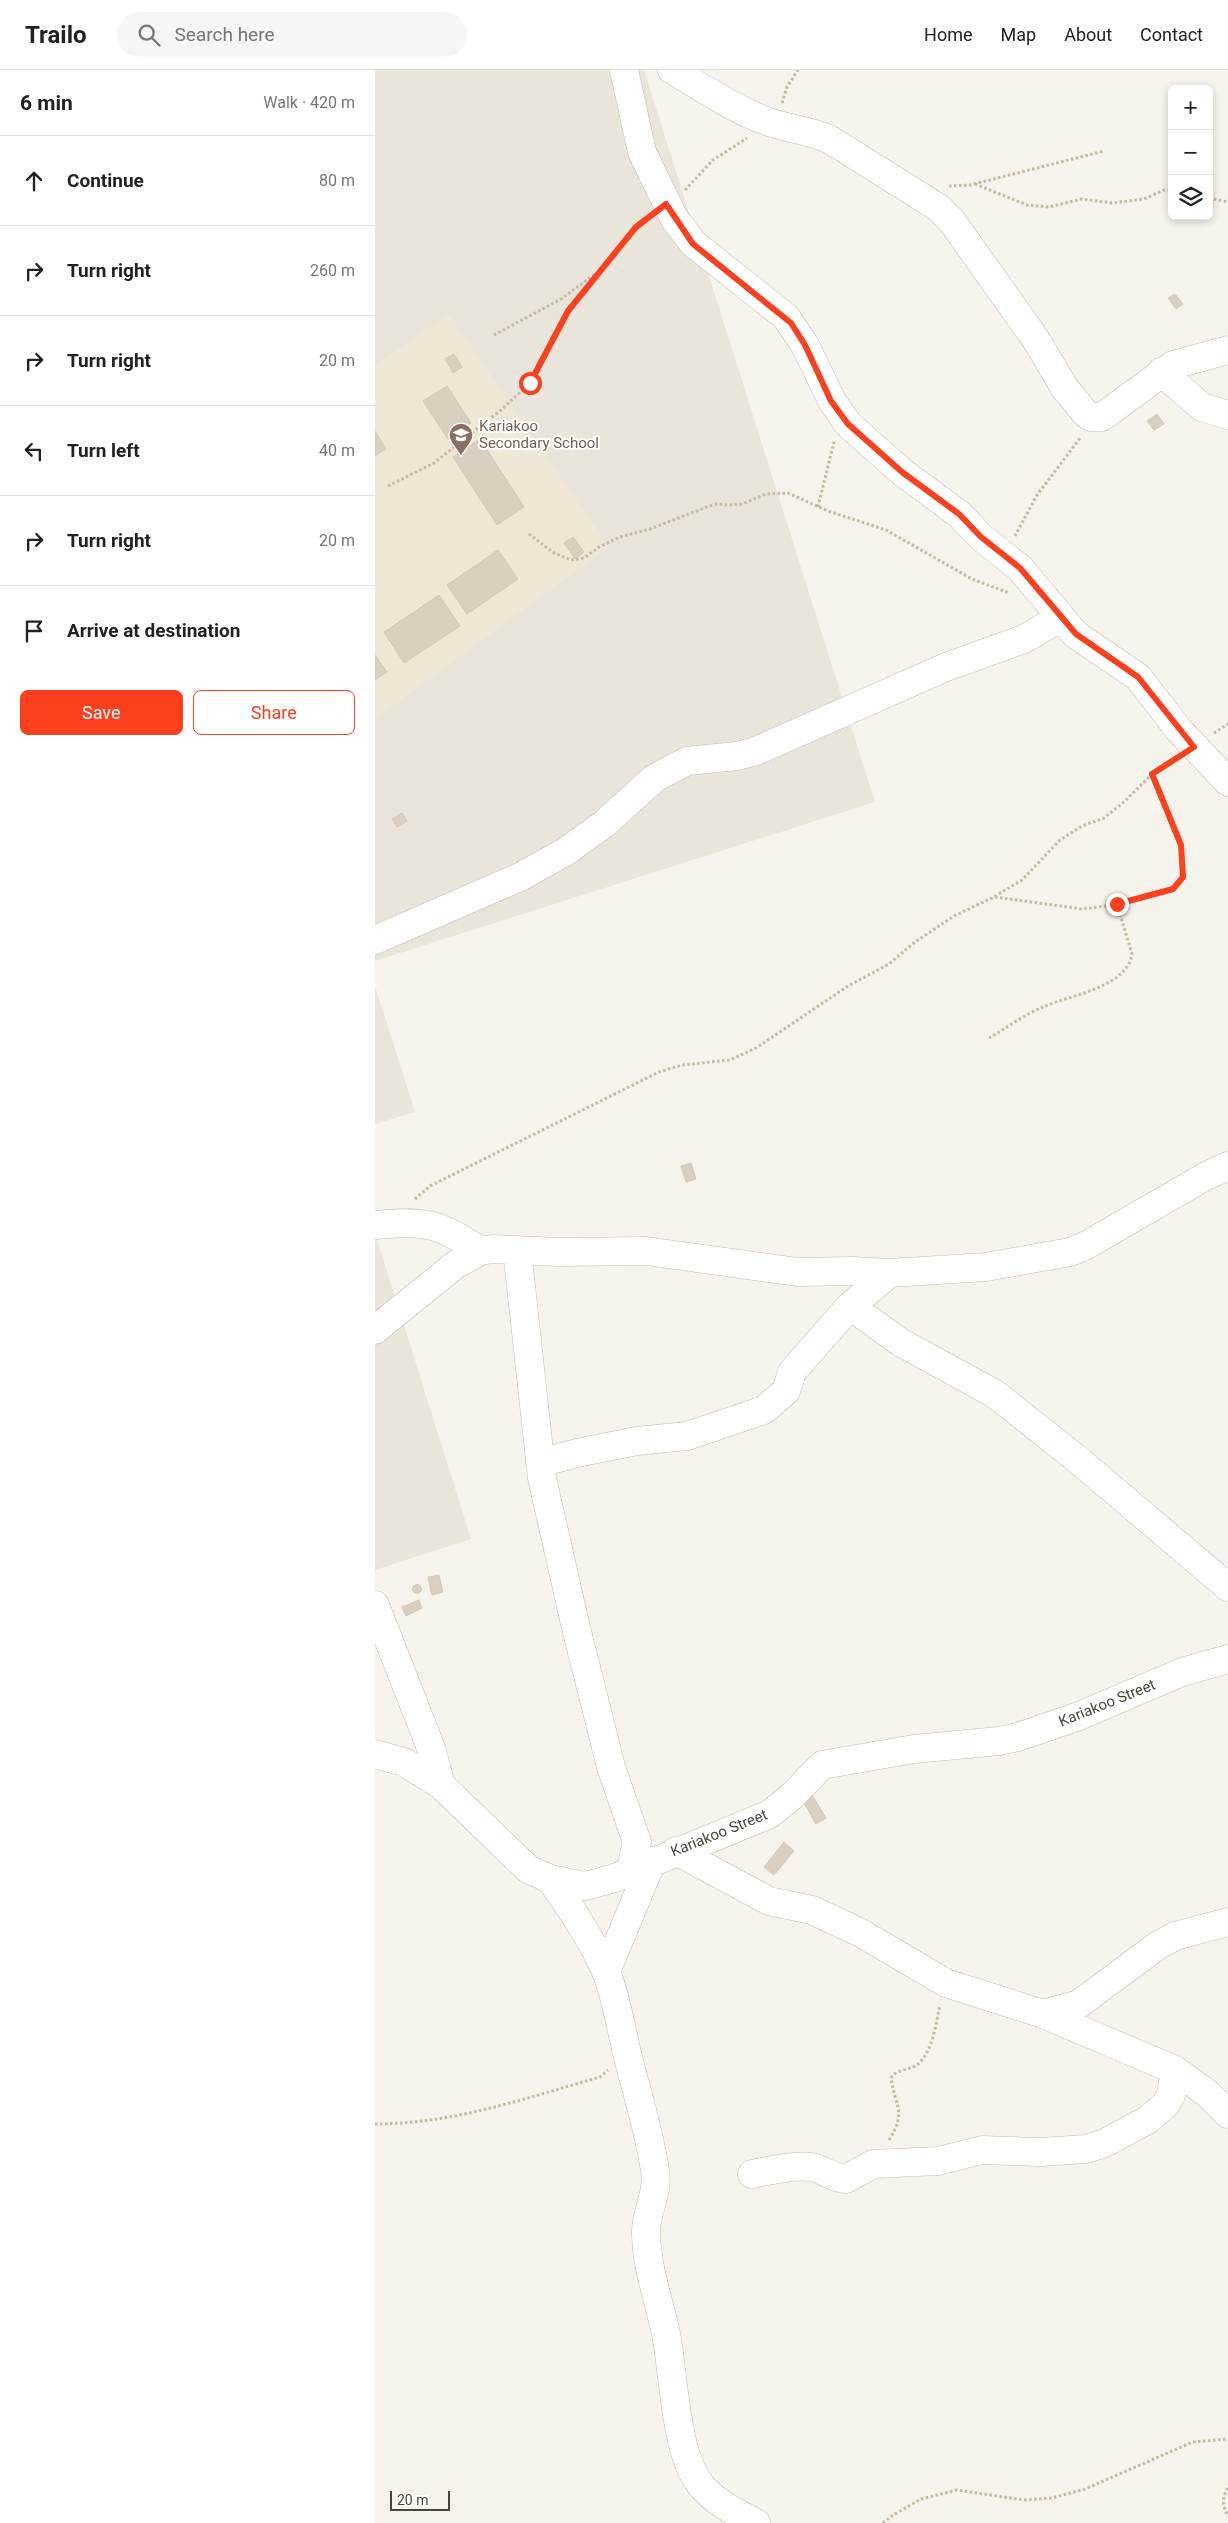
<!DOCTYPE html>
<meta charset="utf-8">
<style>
body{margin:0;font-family:Roboto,sans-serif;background:#f6f6f6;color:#202124}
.controls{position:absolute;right:15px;top:15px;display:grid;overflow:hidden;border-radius:8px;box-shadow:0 2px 8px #0003}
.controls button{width:45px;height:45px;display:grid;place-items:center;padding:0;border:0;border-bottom:1px solid #e0e0e0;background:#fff;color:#202124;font:25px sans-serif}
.scale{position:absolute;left:15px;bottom:12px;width:60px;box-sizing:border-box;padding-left:5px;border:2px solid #4b4439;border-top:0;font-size:14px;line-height:18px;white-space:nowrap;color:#4b4439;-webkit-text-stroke:4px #fff;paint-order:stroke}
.stop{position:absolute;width:15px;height:15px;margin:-11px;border:4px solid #fc3f1d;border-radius:50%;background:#fff}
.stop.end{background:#fc3f1d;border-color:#fff;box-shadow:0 1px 5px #0008}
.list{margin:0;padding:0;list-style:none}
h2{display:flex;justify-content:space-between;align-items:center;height:65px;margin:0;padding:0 20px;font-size:21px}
h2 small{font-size:16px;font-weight:400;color:#757577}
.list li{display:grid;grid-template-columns:32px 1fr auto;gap:15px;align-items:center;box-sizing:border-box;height:90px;padding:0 20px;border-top:1px solid #e0e0e0}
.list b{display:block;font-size:19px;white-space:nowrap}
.list em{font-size:16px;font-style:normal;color:#757577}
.actions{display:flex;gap:10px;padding:15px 20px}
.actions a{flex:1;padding:11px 0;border:1px solid #fc3f1d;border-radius:8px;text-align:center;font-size:18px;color:#fc3f1d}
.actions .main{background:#fc3f1d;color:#fff}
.icon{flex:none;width:28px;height:28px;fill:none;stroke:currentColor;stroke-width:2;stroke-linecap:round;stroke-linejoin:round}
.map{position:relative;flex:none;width:853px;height:2453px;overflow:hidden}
header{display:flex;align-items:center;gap:30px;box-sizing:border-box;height:70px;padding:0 25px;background:#fff;border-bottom:1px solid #e0e0e0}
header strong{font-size:24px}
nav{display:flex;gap:28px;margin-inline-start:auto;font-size:18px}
.search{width:350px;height:45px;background:#f6f6f6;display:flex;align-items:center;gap:12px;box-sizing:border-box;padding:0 18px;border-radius:28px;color:#757577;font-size:19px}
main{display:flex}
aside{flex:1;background:#fff}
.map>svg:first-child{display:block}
</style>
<header>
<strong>Trailo</strong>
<div class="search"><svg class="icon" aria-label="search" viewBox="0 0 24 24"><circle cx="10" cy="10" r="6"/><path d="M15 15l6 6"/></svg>Search here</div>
<nav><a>Home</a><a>Map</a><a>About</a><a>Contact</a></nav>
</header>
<main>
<aside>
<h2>6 min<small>Walk · 420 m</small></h2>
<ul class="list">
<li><svg class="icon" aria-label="ahead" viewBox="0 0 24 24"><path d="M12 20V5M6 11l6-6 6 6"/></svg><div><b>Continue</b></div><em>80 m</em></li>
<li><svg class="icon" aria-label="right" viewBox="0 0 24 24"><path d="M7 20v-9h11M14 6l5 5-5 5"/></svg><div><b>Turn right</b></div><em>260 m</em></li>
<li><svg class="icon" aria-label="right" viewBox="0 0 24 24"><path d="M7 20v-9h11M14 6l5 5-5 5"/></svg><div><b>Turn right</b></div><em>20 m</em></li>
<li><svg class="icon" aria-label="left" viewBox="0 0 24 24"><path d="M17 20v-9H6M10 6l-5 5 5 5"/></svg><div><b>Turn left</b></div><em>40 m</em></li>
<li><svg class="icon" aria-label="right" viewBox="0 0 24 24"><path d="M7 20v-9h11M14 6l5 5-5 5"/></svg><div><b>Turn right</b></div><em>20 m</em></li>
<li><svg class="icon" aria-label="arrive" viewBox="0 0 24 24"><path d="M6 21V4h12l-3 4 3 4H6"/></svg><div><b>Arrive at destination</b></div></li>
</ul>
<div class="actions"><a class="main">Save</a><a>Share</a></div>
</aside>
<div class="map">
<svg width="853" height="2453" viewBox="0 0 853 2453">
<rect width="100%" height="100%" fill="#f6f3ec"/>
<!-- residential -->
<path fill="#eae5da" d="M0,0H269L500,732L0,891Z
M0,916L40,1042L0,1054Z
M0,1163L96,1469L0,1500Z"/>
<!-- education -->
<path fill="#efe8d6" d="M74,244L234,477L0,649V295Z"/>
<!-- building -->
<path fill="#d8cfc1" stroke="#d3c7b4" d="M800,224L808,234L801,239L793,228Z
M79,284L87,297L78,303L70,289Z
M72,316L96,353L73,369L48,331Z
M782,344L789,354L779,360L772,351Z
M0,361L11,379L0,386Z
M105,369L149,437L122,455L78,387Z
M198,467L209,482L200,489L189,473Z
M123,480L143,509L92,544L72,515Z
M64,525L85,556L29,593L9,562Z
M0,585L12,602L0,610Z
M27,743L32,751L22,757L17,749Z
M316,1093L321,1109L311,1112L306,1096Z
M64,1505L68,1522L57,1525L53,1507Z
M37.5 1519a4.5 4.5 0 1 1 9 0a4.5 4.5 0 1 1-9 0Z
M44,1530L47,1538L31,1546L27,1537Z
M437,1725L451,1748L441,1754L428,1731Z
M409,1772L419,1781L399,1805L389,1797Z"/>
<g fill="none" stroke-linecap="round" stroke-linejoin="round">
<defs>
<path id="minor" d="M249,0L267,82L299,148L318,173L411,247L430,275L457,331L473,354L527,402L584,444L606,467L645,498L701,565L763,607L804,660L853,712
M297,0C328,18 363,42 397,53C416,59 435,61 454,69L564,138L576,150L662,271L689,317L711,344L716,347H727L798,295L853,280
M786,302L827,337L853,345
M0,870L145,807L190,782L229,754L280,708L312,691L362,686L381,681L571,597L649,569L685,548
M0,1155C48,1150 65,1153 105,1181
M142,1180L167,1408L201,1558L236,1697L262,1772L256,1799
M475,1236L525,1272L620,1324L702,1389L853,1517
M0,1260L80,1195L105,1181L118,1179L184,1182L271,1181L423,1202L477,1201L515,1203L611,1197L695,1182L710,1176L831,1106L853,1096
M165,1393L202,1383L262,1371L312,1366L389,1340L411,1321L417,1302L475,1236L515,1203
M0,1535L56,1678L66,1715
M0,1684L29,1692L66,1715L153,1799L175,1809L210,1816L240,1808L395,1744L417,1726L447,1695L539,1679L624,1671L643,1667L704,1646L807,1602L853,1589
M301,1781L394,1831L437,1840L486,1863L571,1913L668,1944L800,2000L833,2024L853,2044
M175,1809C196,1838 215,1866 230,1899C242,1927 246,1961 254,1991C263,2027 275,2064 280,2101C284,2123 270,2143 271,2164C272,2199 284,2231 291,2264C299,2305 300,2382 325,2414C339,2432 362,2443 381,2453
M231,1902L277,1791
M668,1944L704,1934L782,1876L800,1866L853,1852
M377,2104C396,2100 418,2095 437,2097C449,2099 458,2109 471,2109L498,2094L563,2091L607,2080L666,2082L711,2079L730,2073L774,2049L791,2034L796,2025L800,2000"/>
</defs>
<!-- minor casing -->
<use href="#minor" stroke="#c2bbae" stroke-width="29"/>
<!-- path -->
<path stroke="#c4b79f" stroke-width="3" stroke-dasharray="2.5 2.5" stroke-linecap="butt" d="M407,33L412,17L423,0
M600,114L652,135L674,137L707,129L737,133L769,129L789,120H797
M574,116L595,115L729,81
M310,120L338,90L372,68
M834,128L853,132
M119,265L186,229L220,204
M13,416L59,393L126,340L155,313L193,241L247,172L273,147
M443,437L459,372
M154,464L179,483L196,490L209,488L224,477L245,467L275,459L332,437L342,434L354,435L367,434L391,424L413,423L453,441L511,460L597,509L634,523
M640,466L662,425L706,367
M839,663L853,654
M620,827L707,839L724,837L742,834L797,819L808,807L806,775L777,704
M614,968C632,958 650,944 668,937C694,925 752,918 757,884L742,834
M40,1129L55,1116L284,1002L307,995L355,990L381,978L473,916L514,894L540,872L579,846L617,828L647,810L685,770L707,756L729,748L749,732L777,704L800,688
M0,2054C78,2054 151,2028 225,2007L233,2000
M514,2070C532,2042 520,2036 516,2008C522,1998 535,2001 543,1994C558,1981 561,1953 565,1935
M853,2418C846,2429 848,2436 853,2447
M508,2453L518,2445L546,2429L582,2420L649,2430L677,2428L710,2419L818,2372L853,2369"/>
<!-- minor -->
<use href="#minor" stroke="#fff" stroke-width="28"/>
</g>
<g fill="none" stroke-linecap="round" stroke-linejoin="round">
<!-- route -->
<path stroke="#fc3f1d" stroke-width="6" d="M155,313L193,241L261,157L291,134L318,174L416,253L430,275L456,331L473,354L527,402L584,444L606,467L645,498L701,564L763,607L819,677L777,704L806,775L808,807L798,819L742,834"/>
</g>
<!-- icons -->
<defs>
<symbol id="school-pin" viewBox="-11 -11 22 30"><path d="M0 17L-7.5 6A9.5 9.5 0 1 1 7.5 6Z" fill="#8d6e63" stroke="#fff"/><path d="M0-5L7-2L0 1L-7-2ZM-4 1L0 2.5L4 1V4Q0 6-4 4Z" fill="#fff"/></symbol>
</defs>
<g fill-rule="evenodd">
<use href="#school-pin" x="72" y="351" width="28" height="38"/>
</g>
<g text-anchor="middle" stroke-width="4" stroke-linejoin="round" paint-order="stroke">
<!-- education labels -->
<g font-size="15" fill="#785e54" stroke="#fff" text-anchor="start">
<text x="104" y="361">Kariakoo<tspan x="104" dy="17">Secondary School</tspan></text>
</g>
<!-- street labels -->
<g font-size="15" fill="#4b4439" stroke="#fff">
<text transform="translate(732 1633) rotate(-22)" y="5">Kariakoo Street</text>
<text transform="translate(344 1763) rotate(-22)" y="5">Kariakoo Street</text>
</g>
</g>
</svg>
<div class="controls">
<button>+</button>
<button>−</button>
<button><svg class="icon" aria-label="layers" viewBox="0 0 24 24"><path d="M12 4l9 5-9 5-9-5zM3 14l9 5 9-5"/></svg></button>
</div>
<div class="scale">20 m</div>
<div class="stop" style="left:155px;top:313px"></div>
<div class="stop end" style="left:742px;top:834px"></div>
</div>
</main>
